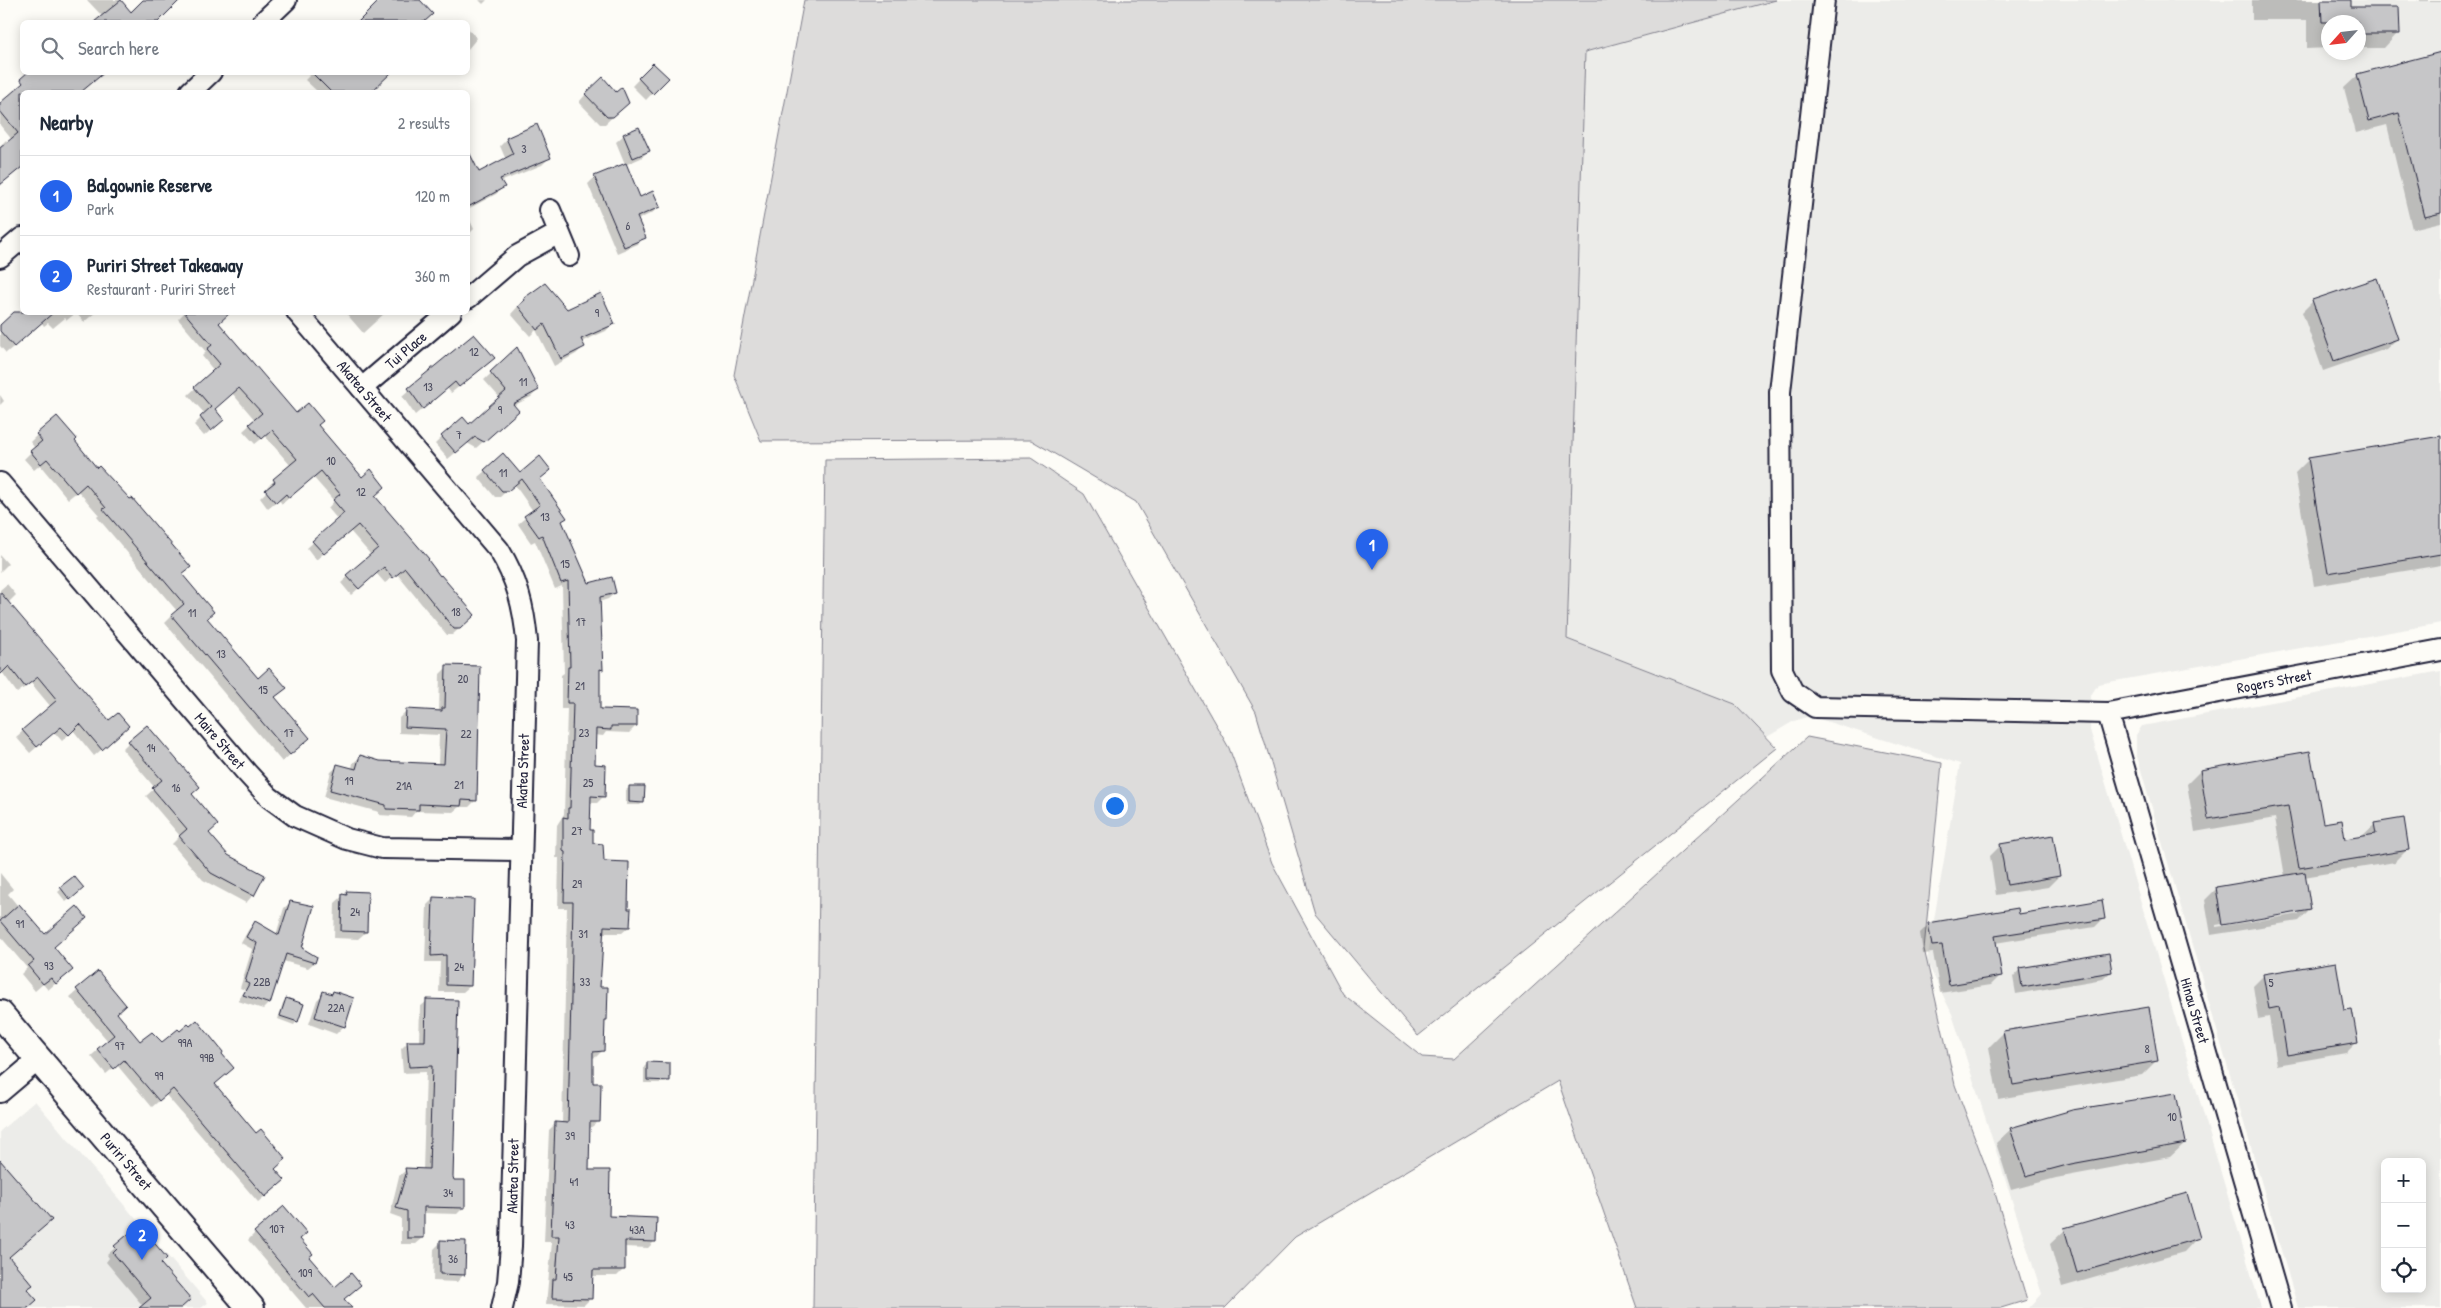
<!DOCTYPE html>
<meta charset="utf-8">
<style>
body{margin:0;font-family:"Patrick Hand",sans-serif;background:#f2f2f3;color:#1f2937}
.controls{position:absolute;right:15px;bottom:15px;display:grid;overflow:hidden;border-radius:8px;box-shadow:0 2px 12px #0003}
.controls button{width:45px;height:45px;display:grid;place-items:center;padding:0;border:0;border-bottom:1px solid #e0e1e3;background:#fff;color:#1f2937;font:25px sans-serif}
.compass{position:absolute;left:2321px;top:15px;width:45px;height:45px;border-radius:50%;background:#fff;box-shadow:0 2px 12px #0003;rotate:243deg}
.you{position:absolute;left:1114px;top:805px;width:18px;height:18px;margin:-12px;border:4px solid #fff;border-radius:50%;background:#1a73e8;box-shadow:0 0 0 8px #1a73e833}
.badge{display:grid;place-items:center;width:32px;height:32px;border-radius:50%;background:#2563eb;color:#fff;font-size:16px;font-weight:700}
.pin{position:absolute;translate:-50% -41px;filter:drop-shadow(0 1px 2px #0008)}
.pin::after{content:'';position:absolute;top:26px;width:18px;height:15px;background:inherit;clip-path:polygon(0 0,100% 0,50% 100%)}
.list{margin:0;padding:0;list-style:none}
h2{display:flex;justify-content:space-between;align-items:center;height:65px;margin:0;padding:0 20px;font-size:21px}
h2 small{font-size:16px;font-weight:400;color:#747a83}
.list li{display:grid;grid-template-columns:32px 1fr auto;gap:15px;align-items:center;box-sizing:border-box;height:80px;padding:0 20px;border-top:1px solid #e0e1e3}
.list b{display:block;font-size:19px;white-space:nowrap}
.list p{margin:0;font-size:16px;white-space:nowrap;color:#747a83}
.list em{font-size:16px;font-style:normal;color:#747a83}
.icon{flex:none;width:28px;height:28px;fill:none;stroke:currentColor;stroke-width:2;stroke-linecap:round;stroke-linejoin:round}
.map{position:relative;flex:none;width:2441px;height:1308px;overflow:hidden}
.search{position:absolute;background:#fff;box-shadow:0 2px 12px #0003;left:20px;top:20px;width:450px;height:55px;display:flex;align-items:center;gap:12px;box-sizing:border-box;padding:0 18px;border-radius:8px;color:#747a83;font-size:19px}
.panel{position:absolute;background:#fff;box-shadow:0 2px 12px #0003;left:20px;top:90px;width:450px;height:225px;border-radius:8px}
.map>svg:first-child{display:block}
</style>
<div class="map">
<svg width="2441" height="1308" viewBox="0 0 2441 1308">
<rect width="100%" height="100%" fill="#fdfcf7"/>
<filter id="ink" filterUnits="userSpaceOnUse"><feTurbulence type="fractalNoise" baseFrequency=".02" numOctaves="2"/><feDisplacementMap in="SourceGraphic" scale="10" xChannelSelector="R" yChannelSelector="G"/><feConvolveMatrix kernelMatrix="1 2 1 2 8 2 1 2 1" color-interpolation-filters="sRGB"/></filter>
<g filter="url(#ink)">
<!-- built -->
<path fill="#ecece9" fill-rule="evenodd" d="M1776,0H2441V623L2098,684L2091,695L2090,730L2261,1308H2029L2042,1294L1952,1014L1927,962L1960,764L1810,716L1794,721L1767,737L1735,704L1567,639L1585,52ZM2328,22H2358V52H2328Z
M2441,671V1308H2298L2136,753V735L2142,726ZM2385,1162H2422V1289H2385Z
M35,1101L208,1303L201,1308H0V1131Z"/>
<!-- green -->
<path fill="#dddcdb" stroke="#807f8b" d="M804,0H1776L1585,52L1567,639L1735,704L1777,748L1418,1036L1315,913L1256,712L1136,502L1031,440L761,441L734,375Z
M1031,458L1084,494L1229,748L1272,863L1343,994L1422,1057L1454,1059L1807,737L1942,763L1924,949L1955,1085L1992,1183L2027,1300L2001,1308H1637L1558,1081L1295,1237L1225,1308H813L825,460Z"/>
<!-- shadow -->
<path fill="#0003" fill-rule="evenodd" d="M87,0H120L130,12L143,0H179L157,22H98L103,17Z
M389,0H417L396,21L398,22H360L374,8Z
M479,0H487L483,4Z
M2252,0H2349V8L2398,33L2384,48H2358V22H2328V48L2307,49V20H2252Z
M2420,0H2441V1H2420Z
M468,29L477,38L468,49Z
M2441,53V222L2412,229L2387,125L2356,133L2344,88L2358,75Z
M653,64L667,78L646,100L632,86Z
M313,72H383L363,92H318L305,80Z
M28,81H94L81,92H22V142L17,146L0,125V104Z
M586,94L620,110L605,124H600L579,102Z
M624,135L648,151L641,158L625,165L640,199L659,207L652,213L637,220L644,237L638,244L617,253L588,184L594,178L625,164L616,142Z
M507,139L549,158L542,165L500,182L503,187L496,194L468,209V169L474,166L478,174L506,160L500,146Z
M6,140L22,162V166L0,185V146Z
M468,216L474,229L468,235Z
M525,299L613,323L606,331L581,342L583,347L576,354L554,366L536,330L530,336L511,314Z
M2313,301L2397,339L2386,349L2323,371L2302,312Z
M31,312H96L84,322L76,313L67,320L65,318L53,328L48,323L44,326L42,323L6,353L0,346V327Z
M185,312L218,323L296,414L317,425L374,496L467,622L452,635H447L397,574L385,583L376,573L351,595L341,583L371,555L350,531L316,560L307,548L338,520L328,508L334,501L313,477L282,504L279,500L268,509L260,498L269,489L267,487L291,466L265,436L255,444L243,431L255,420L232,393L214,409L216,426L204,436L194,425L205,414L188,395L214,371L202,356L206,352L178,319Z
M345,312H386L363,333Z
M464,342L486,365L451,393L447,388L415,415L402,396Z
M517,349L538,390L531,397L513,406L510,418L476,448L467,443L448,459L435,444L462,418L468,425L500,398L484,380Z
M0,395L4,401L0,405Z
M37,435L73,441L181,575L206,618L258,679L285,688L274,698L301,745L282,762L165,623L177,611L97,517L99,515L78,491L68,499L40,465L34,470L24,459L35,448L30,442Z
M2441,437V565L2314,586L2295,473L2309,459Z
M485,471L539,480L561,522L588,585L615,593L608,599L599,602L601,669L599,672V711L636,726L629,733L606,732L603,736L594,735V766L604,796L597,803H590L589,832L592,845L627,910L629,927L622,933H602L599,988L605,1020L603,1022V1050L596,1057L592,1058L591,1084L598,1122L589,1129L588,1171L608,1217L655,1241L648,1248L624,1247L623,1270L617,1276H591L590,1299L584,1305L546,1304L552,1242H544L549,1130L556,1123L562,1124L567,908H558L559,858H556L557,825L564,814L567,709H561V675L564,673L562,586L555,589L535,541L531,543L518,524L533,511L514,484L500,497H495L478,477Z
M0,555L8,564L0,572Z
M7,584L16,595L8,603L109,722L121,733L94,756L73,730L62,741L54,732L30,753L16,737L51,707L31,683L17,693L2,672L0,674V590Z
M447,667L476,800L469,807H459L453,812L416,811L411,817L379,815V812L324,797L331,772L338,766L352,769L353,763L360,757L380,762L438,765L439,735L399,733V718L406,711L439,712L440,674Z
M129,742L191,795L208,833L253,895L246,903L203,880L172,844L180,836L146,796L155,788L122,749Z
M2309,753L2322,825L2344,840L2361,837L2375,824L2408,849L2395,862L2304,877L2310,910L2299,921L2211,935L2205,900L2216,889L2285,877L2275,818L2195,832L2187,784L2200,771ZM2299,911V914L2216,927V925Z
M630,787L643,802L640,805H626V790Z
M2001,845L2059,876L2048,887L1996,895L1990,856Z
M0,873L13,889L8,894L71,970L48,990L43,984L35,991L21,974L27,968L0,936Z
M74,877L79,891L66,902L58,892Z
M347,892L366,932L358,939L334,938L335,903Z
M434,898L470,986L463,992H439L440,962H425L427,905Z
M298,902L312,907L301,949L314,963L308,968L283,961L269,1003L263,1009L238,1001L245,990L240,988L252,949L241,943L249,929L255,923L276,935L284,908L290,903L296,904Z
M2018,915L2104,918L2095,927L1995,943L2000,976L1991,985L1940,993L1933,953L1923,954L1920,933L1929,924Z
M2020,969L2111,972L2103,979L2016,994L2013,977Z
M98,973L115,1013L140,1043L162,1044L213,1085L274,1169L276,1187L258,1202L166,1095L152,1107L117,1065L106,1074L91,1056L108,1041L70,997Z
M2264,975L2357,1042L2346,1053L2277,1065L2269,1017L2258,1019L2253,986Z
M333,992L353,999L343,1027L336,1034L309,1024L317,1000L324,993L330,995Z
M286,999L297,1021L294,1025L278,1019L283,1003Z
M427,1001L453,1181L463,1208L457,1214L423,1213V1238L416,1244H401V1218L390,1214L399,1176L406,1170H423L426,1072L403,1073L401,1049L408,1042H419L420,1007Z
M2004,1032L2157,1060L2142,1075L1998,1099L1989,1047Z
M647,1064L669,1080L666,1083H644V1067Z
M2011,1129L2185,1143L2170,1157L2056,1178L2011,1190L1996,1143Z
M0,1162L50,1220L8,1258L26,1290L28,1308H0Z
M139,1227L159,1264L180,1308H141L143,1306L106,1262L109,1258L107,1255Z
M2065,1230L2198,1237L2184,1252L2062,1287L2050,1244Z
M255,1233L299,1239L308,1257L350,1308H306L248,1240Z
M441,1242L464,1274L457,1282L433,1281L434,1249Z"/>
<!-- building -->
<path fill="#c6c6c8" stroke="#22223b" d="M121,0L131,12L143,0H180L158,22H94Z
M380,0H420L433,14L424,22H358Z
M2321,0H2351V7H2399L2400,34H2358V22H2322Z
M2441,52V213L2425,217L2399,113L2369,121L2357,74Z
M653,63L669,78L653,94L638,78Z
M28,72H105L81,92H22V167L0,185V148L18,133L0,111V103L23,83L20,79Z
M311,72H392L371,92H331Z
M603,77L616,92L622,87L629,103L613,117H607L585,94Z
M537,124L551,158L500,179L505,187L468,207V150L479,172L513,154L506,138Z
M639,127L650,151L633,158L623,134Z
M626,163L640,197L653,191L660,207L637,217L646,238L624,247L594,176Z
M2377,278L2398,339L2334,361L2312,300Z
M545,283L567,309L601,293L615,324L581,339L585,347L561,359L544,324L537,330L518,306L525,300L524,298Z
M14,312H54L14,347L0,331V325Z
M184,312H231L219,323L296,413L308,403L323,421L318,425L362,477L371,469L385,487L375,496L429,559L428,560L440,576L441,575L475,615L460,629H454L405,568L393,578L384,567L359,589L346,575L378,548L358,525L324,554L312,541L344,513L333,500L340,494L321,471L289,498L286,494L276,503L265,490L275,482L273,479L297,459L272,430L262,439L249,424L262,413L239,388L215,409L224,420L211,431L200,417L211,407L194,387L220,364L207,349L212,345Z
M474,334L495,358L459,387L455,382L423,409L408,388Z
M517,347L539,390L513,404L519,411L484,442L475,437L456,453L441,436L463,417L469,424L506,391L490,372Z
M57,416L77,439L75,441L97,468L99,466L130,499L132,498L191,567L182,574L214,612L207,618L258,678L269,668L287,688L275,697L310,738L290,755L171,615L184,604L103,509L106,508L86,484L76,493L47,459L41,464L30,451L42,441L36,434Z
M2441,436V554L2328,573L2308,458Z
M503,453L520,473L540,456L551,470L540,479L567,518L562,521L589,583L612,577L616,593L600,597L603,670L600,669V709L637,710V726H611V730L596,729L595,764L606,765L605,797L591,796L590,830H593V843L603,844L604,861L629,862L628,909H631L630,927L604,926L600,987H608L607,1020H605L604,1051L593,1052V1083H601L600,1122H590L589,1170H610L609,1216L657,1218L656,1242L625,1241V1270H593L592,1299L552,1298L553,1279H556L559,1236H551L555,1122L568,1123L571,997L573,902H564L565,852L563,851V817L568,818V808H570L572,735L573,703H567L568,667H570L568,581L561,583L542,535L539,537L524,516L540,505L522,479L508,491H502L484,470Z
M0,592L109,720L118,713L129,726L102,750L80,724L69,735L61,727L37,747L22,730L57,700L38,677L25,687L9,666L0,675Z
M446,665L480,666L477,801L462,800L461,806L419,804V810L386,809V805L330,790L337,764L356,769L360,755L380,761L444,764L446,729L405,727L406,709L442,711V708H445Z
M147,725L200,787L192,794L218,825L209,833L228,855L265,875L254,896L211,873L179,836L187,829L152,788L162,780L128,741Z
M2310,751L2323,823L2342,820L2345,839L2376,834L2374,823L2404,818L2409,850L2299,868L2288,806L2208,819L2200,770Z
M629,786H645L644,803L629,802Z
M2053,835L2060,876L2007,885L2000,844Z
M2305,872L2311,910L2222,925L2216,887Z
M74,876L84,888L70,900L60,887Z
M346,891L368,892L367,932L341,931L342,894L347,895Z
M433,897L474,899L471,986L446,985V955L431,956Z
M2102,900L2105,919L1995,936L2002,976L1949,985L1942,945L1932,946L1928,923L2018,908L2019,914Z
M290,901L314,906L302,948L317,957L315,963L286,954L270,1004L243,995L249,984L245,982L257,943L246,937L255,921L279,935Z
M19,904L45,934L77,906L87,918L54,947L73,970L56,984L51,978L43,984L28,966L34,961L0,921Z
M2109,953L2112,972L2022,987L2019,968Z
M2336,962L2344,1010L2352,1009L2358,1043L2287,1055L2279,1007L2269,1009L2263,974Z
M98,971L126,1005L117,1013L140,1041L152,1032L162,1042L178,1029L180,1031L188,1024L190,1026L197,1020L223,1052L222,1054L234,1068L215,1084L256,1133L261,1129L286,1159L275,1169L285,1180L265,1197L173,1089L159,1101L124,1060L114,1069L97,1049L114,1035L76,989Z
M323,991L332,994L333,991L354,998L345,1027L315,1017Z
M286,998L304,1004L298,1022L280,1016Z
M426,999L458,1000L453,1177L454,1180H465V1208L424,1207V1238H407V1211L396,1208L406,1174L405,1168L429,1169L432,1066L409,1067L407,1041H425Z
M2149,1007L2158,1061L2013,1085L2003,1031Z
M647,1062L670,1063V1081L647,1080Z
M2176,1093L2186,1143L2071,1164L2026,1176L2010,1128L2072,1110Z
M0,1160L52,1220L9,1257L33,1285L27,1289L37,1300L28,1308H0Z
M2187,1193L2200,1238L2077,1273L2064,1228Z
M284,1206L307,1233L300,1239L313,1254L309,1257L335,1287L351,1273L361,1285L344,1299L352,1308H325L313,1294L309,1297L254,1232Z
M139,1225L167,1258L161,1264L191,1299L181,1308H139L151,1298L113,1253L117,1249L114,1246Z
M440,1240L466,1241L465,1275L440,1274Z"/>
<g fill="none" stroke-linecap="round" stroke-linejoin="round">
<defs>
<g id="minor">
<path id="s1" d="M1824,0L1780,392L1782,670L1793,692L1815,707L2108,713L2441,650"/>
<path d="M263,22L286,0"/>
<path d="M190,92L211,72"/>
<path d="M550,210L569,256"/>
<path d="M0,257L22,238"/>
<path d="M468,298L517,256L559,233"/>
<path id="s2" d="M297,312L499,550C517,579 524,607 527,641L511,1246L508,1282L502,1308"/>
<path id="s3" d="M362,388L451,312"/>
<path id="s4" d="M0,483L246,772L269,797L295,816L347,839L382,848L521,850"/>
<path id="s5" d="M2108,713L2281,1308"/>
<path d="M0,1092L39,1059"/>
</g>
<g id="major">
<path id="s6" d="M0,1014L251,1308"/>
</g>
</defs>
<!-- minor casing -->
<use href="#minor" stroke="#22223b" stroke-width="24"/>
<!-- major casing -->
<use href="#major" stroke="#22223b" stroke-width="30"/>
<!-- minor -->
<use href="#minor" stroke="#fdfcf7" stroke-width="20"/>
<!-- major -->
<use href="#major" stroke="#fdfcf7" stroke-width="26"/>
</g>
</g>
<g text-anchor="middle" stroke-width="5" stroke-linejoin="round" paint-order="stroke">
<!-- number labels -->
<g font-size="12" fill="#4b4b5e">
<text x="524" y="153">3</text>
<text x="628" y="230">6</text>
<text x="597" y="317">9</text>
<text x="474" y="356">12</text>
<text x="523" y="386">11</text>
<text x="428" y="391">13</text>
<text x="500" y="414">9</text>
<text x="459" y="439">7</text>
<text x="331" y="465">10</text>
<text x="503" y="477">11</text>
<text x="361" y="496">12</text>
<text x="545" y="521">13</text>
<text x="565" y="568">15</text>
<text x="456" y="616">18</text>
<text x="192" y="617">11</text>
<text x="581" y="626">17</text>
<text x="221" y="658">13</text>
<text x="463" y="683">20</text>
<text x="580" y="690">21</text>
<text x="263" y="694">15</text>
<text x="289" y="737">17</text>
<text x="584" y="737">23</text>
<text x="466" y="738">22</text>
<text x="151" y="752">14</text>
<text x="349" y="785">19</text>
<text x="588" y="787">25</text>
<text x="459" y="789">21</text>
<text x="404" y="790">21A</text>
<text x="176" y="792">16</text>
<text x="577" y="835">27</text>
<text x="577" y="888">29</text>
<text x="355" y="916">24</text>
<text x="20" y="928">91</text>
<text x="583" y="938">31</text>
<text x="49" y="970">93</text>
<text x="459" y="971">24</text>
<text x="262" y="986">22B</text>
<text x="585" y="986">33</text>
<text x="2271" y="987">5</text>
<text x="336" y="1012">22A</text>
<text x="185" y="1047">99A</text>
<text x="120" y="1050">97</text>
<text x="2147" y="1053">8</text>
<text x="207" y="1062">99B</text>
<text x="159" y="1080">99</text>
<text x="2172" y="1121">10</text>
<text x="570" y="1140">39</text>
<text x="574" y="1186">41</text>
<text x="448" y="1197">34</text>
<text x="570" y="1229">43</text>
<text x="277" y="1233">107</text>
<text x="637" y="1234">43A</text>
<text x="453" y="1263">36</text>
<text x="305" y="1277">109</text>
<text x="568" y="1281">45</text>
</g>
<!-- street labels -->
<g font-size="15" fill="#22223b" stroke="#fdfcf7">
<text dy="5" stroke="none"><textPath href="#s3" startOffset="58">Tui Place</textPath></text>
<text dy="5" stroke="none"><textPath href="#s2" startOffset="104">Akatea Street</textPath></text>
<text dy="5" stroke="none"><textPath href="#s1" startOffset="1186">Rogers Street</textPath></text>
<text dy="5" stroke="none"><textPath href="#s4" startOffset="339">Maire Street</textPath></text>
<text transform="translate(523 771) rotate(-88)" y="5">Akatea Street</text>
<text dy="5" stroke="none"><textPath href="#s5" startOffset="310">Hinau Street</textPath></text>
<text dy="5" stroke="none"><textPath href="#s6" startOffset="194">Puriri Street</textPath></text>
<text transform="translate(513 1176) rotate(-89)" y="5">Akatea Street</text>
</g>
</g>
</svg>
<div class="controls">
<button>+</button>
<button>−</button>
<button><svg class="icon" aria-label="locate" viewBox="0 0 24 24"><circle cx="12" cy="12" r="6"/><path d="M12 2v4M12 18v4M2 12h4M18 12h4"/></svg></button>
</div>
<svg class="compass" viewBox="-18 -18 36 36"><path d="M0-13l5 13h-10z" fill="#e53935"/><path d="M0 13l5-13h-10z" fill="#747a83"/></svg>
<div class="you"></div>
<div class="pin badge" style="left:1372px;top:570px">1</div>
<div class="pin badge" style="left:142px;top:1260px">2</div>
<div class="search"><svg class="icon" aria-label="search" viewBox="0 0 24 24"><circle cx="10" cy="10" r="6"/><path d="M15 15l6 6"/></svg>Search here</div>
<section class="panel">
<h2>Nearby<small>2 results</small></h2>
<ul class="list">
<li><span class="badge">1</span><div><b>Balgownie Reserve</b><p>Park</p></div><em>120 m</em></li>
<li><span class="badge">2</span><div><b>Puriri Street Takeaway</b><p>Restaurant · Puriri Street</p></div><em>360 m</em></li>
</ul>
</section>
</div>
